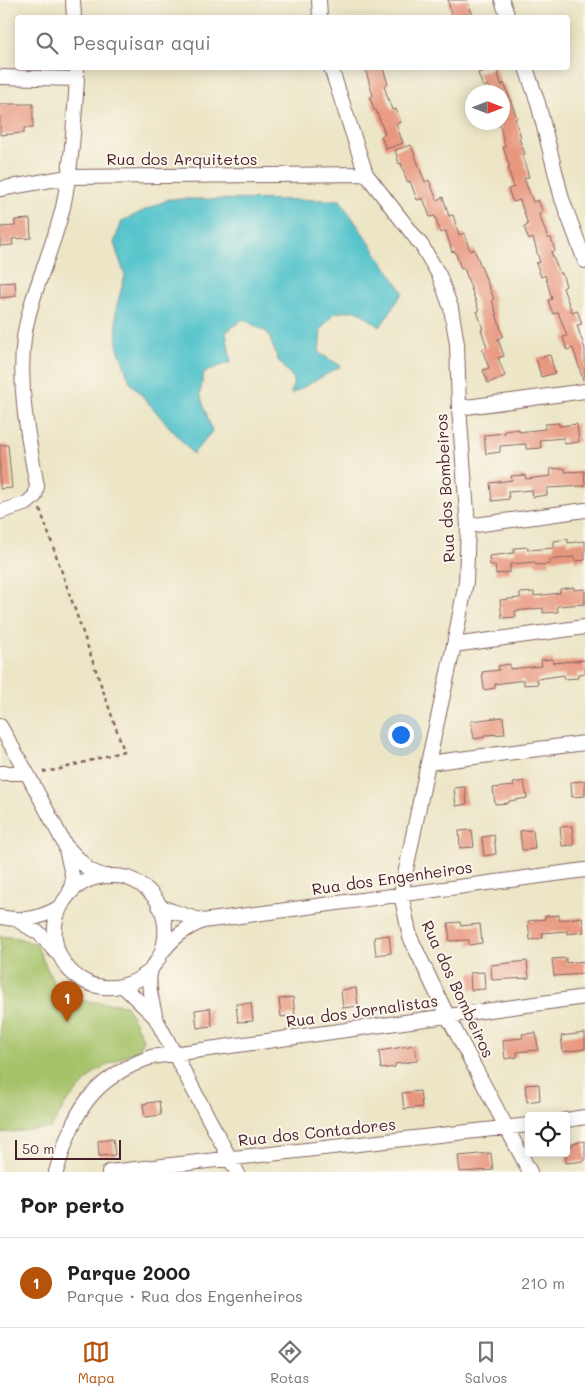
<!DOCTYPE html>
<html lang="pt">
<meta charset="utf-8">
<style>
body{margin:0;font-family:Mali,sans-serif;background:#f2f2f2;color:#202124}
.controls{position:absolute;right:15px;bottom:15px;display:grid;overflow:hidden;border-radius:5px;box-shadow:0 2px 12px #0003}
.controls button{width:45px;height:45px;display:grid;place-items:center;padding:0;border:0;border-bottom:1px solid #e0e0e0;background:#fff;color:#202124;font:25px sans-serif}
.compass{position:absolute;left:465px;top:85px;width:45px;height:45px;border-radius:50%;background:#fff;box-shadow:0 2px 12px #0003;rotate:90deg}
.scale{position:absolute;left:15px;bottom:12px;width:106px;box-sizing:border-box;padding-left:5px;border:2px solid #4a1f2b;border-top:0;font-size:14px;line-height:18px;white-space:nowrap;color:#4a1f2b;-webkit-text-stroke:4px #fbf7ec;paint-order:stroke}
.you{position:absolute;left:400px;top:734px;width:18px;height:18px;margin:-12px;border:4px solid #fff;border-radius:50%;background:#1a73e8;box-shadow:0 0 0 8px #1a73e833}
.badge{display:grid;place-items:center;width:32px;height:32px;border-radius:50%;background:#b45309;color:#fff;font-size:16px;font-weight:700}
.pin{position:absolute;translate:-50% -41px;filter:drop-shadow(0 1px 2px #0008)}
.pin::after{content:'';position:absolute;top:26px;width:18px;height:15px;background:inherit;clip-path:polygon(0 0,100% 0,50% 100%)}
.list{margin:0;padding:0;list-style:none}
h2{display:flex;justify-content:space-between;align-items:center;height:65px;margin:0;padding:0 20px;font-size:21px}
h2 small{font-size:16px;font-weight:400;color:#757577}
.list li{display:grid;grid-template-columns:32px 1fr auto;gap:15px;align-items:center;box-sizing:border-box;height:90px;padding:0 20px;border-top:1px solid #e0e0e0}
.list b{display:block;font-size:19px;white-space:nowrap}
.list p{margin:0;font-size:16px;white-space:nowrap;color:#757577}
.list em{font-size:16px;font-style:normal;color:#757577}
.icon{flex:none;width:28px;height:28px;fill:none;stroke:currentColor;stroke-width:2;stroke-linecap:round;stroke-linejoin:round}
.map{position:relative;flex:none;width:585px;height:1172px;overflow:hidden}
.search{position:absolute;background:#fff;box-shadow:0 2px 12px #0003;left:15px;right:15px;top:15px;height:55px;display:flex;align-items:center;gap:12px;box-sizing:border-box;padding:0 18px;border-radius:5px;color:#757577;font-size:19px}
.sheet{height:155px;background:#fff}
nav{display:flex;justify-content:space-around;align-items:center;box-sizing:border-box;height:70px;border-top:1px solid #e0e0e0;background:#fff;font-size:14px;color:#757577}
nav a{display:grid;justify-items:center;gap:2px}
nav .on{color:#b45309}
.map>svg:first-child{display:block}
</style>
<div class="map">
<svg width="585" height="1172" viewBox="0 0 585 1172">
<rect width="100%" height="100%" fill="#fbf7ec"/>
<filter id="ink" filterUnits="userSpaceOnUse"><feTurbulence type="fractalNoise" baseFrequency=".02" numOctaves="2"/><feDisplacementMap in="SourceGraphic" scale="10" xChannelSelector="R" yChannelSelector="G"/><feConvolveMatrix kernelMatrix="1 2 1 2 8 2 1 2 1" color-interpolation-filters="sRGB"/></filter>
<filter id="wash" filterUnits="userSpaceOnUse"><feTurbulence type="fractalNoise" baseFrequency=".0096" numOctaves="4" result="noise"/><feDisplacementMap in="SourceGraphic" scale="20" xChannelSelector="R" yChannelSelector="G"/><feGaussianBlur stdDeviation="1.12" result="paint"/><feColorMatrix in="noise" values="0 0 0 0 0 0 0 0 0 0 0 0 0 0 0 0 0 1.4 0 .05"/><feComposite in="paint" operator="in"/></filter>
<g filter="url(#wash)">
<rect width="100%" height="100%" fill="#ece5c6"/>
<!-- green -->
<path fill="#a6c269" stroke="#78704a" d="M0,936L18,938L36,944L55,986L83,1001L126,1005L143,1039L139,1049L96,1071L66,1103L51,1128L0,1133Z"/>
<!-- water -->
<path fill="#57c4cc" stroke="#50727c" d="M169,199L340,200L403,292L380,327L357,310L334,313L321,329L319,353L341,366L291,394L294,379L278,360L268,333L243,319L226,332L231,362L204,372L200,394L212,431L193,454L130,382L117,345L116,309L125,276L114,243L122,221Z"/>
<g id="blocks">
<!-- building -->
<path fill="#e8977f" d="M448,0H467L474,18H452Z
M365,68H383L388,84L384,86L392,110L396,109L401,122L396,124L403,143L386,149L381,136L385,134L376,110H374L370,97L373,96Z
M494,68H496L502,86L504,83L517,118L515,119L521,137L519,138L525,154L522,155L529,177L524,178L533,202L538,200L543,213L539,214L548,238H551L555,251L551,252L560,274L562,273L566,286L563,288L572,312L577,310L582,324L577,325L585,349V379L583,380L573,348L567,350L563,337L567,336L558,312L553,314L548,300L552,299L545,275L541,277L536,263L540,262L533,238L529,240L524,227L528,225L520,200L513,202L508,189L514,187L508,169L510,168L503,147H505L499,122H502V92H490L488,85L483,87L478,73Z
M0,104H33V128H24V133L0,135Z
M411,145L425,182L429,180L437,200L443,197L449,216L453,215L459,235L464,233L470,251L474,249L494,299L492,300L503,336L498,339L504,356L498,358L505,376L488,383L483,370L489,368L482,349L487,347L481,329H483L477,311H479L464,268L461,269L455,251L452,252L446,231L440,233L435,216L430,217L423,198L417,200L410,181L407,182L401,163L399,164L395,150Z
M30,219L31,238L12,239L13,245L0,246V227L15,226V220Z
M15,282L16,296L0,298V283Z
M550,355L555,373L541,377L536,358Z
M559,423V426L577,424L579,442L565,444L564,438L540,440L541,448L526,449V444L500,446V452L486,454L484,435L505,433L504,431L519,429V432L545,429V424Z
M0,445H8L12,488L0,489Z
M565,468V472L584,471L585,486L547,488V495L533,497L532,490L508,492L509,499L492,501L490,483L512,480L511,476L525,475L526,479L551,476L550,469Z
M568,539V543L585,541V560L575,561L574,557L549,560L550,564L536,565L535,562L510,564V572L496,574L495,565H490L489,556L514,553V548L528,547V550L554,548V541Z
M574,587V590L585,589V604L557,606L558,612L543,613V608L515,611L516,617L502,618L500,600L520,598V593L534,592V596L560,593V589Z
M553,659V663L585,660V673L578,674V678L565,679L564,675L537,679L538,684L524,685V680L495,684V688L484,690L482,672L499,670L498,666L510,664V669L542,666L541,660Z
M503,717L505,734L485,735V737L474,739L471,721Z
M524,781L527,798L509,801V803L495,804L493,788L514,786L513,783Z
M585,781V796L572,797L571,782Z
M465,787L467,804L456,806L454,788Z
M572,826L574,845L562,846L560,827Z
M472,830L474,847L460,848L459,831Z
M533,830L535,849L522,850L520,831Z
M494,835L496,854L484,856L482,837Z
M559,915V920L582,917L584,932L567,934V931L542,933L543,938L530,940L528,921L545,919V916Z
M460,922L461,926L480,924L482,943L469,945V940L450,941L448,923Z
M389,935L391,953L376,955L374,937Z
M566,958V963L585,961V974L554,976L552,959Z
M527,961L529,978L492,980L491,965Z
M484,972L485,989L471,990L470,973Z
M356,988L358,1006L343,1008L341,990Z
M293,997L295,1015L281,1017L279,999Z
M251,1003L253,1021L238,1022L236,1004Z
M210,1008L212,1026L197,1028L195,1010Z
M536,1033L538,1050L517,1052V1057L505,1059L503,1040L523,1038L522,1034Z
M585,1033V1049L563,1052L561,1036Z
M415,1045L417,1061L395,1064V1067L381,1069L379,1051Z
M539,1084L540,1100L527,1102L525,1085Z
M420,1091L422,1107L404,1109L402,1093Z
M159,1101L161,1115L145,1117L143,1104Z
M113,1139L115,1155L99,1156L98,1141Z
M585,1141V1161L566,1163V1146L573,1145V1143Z
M491,1153L493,1170L460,1172L458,1156Z"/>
</g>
</g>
<g filter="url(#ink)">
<use href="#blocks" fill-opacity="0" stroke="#836461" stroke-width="1"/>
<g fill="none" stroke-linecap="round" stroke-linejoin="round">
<defs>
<path id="street" d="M73,0L74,18
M319,0L320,18
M502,0L508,18
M331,68L366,174L422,246L439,275L451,308L457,344L459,408L468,526L466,582L454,645L428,763L401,894L410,937L448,1017L530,1172
M526,68L538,103L562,199L585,261
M0,77L77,79
M0,189L68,177L366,174
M459,408L585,391
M0,512L27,503L35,496L37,486C28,437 18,388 24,338C30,295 53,250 63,207C72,165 74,121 77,79V68
M468,526L585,510
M454,645L585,627
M0,726L27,773L65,845L73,879L70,891
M428,763L585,743
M0,773H27
M67,847L89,870L103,876
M159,906L172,911L203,921
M0,917C24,922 39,919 60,907
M19,921L40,934L56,952
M163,951C175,936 186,928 203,921L585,870
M151,970C142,977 133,984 121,986C72,996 37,943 64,901C76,882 93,875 115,876C133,876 152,890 160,906C167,923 167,942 159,958C157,962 152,966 151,970C146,983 153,1005 156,1019L237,1172
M123,986L156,1018
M566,1120L585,1117
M56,1172C74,1112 89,1080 151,1057L585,997
M109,1172L529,1125"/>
</defs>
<!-- street casing -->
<use href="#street" stroke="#836461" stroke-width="16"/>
<!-- path -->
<path stroke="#836461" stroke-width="2.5" stroke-dasharray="4 4" stroke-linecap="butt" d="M40,509L124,751L57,770L41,772"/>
<!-- street -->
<use href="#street" stroke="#fff" stroke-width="14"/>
</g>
</g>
<g text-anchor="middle" stroke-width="4" stroke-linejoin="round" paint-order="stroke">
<!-- street labels -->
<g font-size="16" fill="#4a1f2b" stroke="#fbf7ec">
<text x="182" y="165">Rua dos Arquitetos</text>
<text transform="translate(445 488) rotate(-93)" y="6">Rua dos Bombeiros</text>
<text transform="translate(392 878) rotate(-8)" y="6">Rua dos Engenheiros</text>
<text transform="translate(458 989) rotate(65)" y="6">Rua dos Bombeiros</text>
<text transform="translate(362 1011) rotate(-8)" y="6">Rua dos Jornalistas</text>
<text transform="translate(317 1132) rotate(-6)" y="6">Rua dos Contadores</text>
</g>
</g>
</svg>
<div class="controls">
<button><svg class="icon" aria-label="locate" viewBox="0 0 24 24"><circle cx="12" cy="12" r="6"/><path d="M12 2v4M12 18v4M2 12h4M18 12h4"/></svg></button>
</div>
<svg class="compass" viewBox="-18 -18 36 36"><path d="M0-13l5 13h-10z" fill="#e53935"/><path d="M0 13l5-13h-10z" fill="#757577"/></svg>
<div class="scale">50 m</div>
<div class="you"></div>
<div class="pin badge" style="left:67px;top:1022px">1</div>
<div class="search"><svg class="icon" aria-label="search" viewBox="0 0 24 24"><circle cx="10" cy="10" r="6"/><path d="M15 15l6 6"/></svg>Pesquisar aqui</div>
</div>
<section class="sheet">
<h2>Por perto<small></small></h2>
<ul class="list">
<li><span class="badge">1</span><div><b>Parque 2000</b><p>Parque · Rua dos Engenheiros</p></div><em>210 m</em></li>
</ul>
</section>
<nav>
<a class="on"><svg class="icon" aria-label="map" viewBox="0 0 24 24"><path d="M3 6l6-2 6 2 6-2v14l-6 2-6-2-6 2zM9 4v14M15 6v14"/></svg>Mapa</a>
<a><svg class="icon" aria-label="directions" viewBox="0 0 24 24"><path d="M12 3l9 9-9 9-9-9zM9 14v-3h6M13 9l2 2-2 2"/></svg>Rotas</a>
<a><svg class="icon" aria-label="saved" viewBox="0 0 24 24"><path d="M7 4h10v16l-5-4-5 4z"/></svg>Salvos</a>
</nav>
